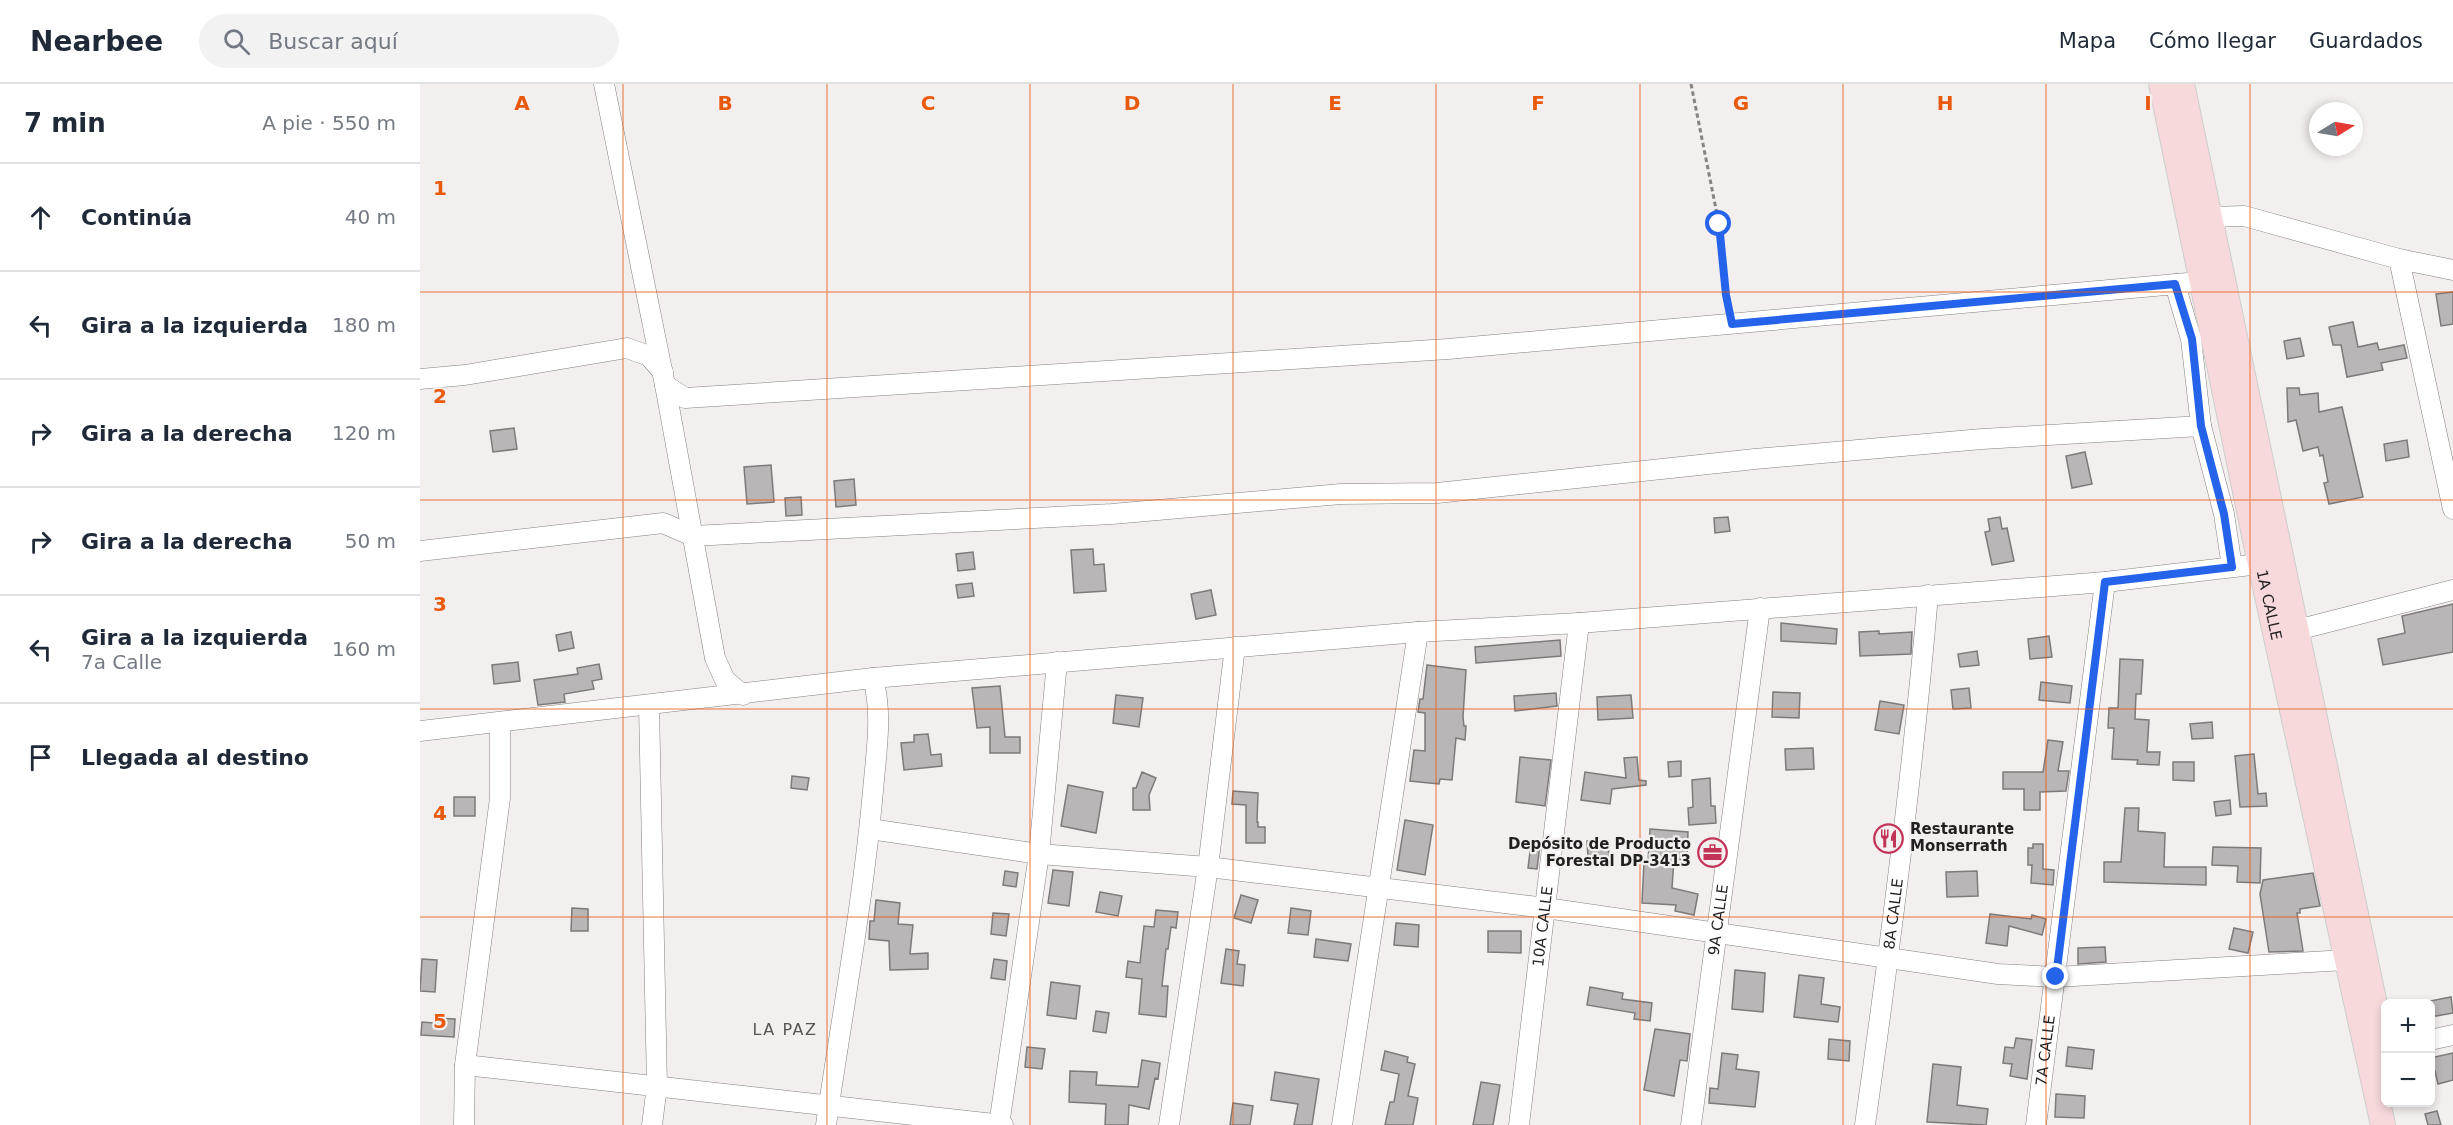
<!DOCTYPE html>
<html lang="es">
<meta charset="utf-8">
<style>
body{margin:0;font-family:"DejaVu Sans",sans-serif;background:#f2f2f3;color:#1f2937}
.controls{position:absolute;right:18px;bottom:18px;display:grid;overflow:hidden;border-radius:9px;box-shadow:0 3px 9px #0003}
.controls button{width:54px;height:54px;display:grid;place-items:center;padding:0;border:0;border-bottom:2px solid #e0e1e3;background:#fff;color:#1f2937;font:30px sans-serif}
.compass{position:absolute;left:1889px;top:18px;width:54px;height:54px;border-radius:50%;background:#fff;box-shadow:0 3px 9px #0003;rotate:79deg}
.stop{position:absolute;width:18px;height:18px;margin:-14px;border:4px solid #2563eb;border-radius:50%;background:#fff}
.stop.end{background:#2563eb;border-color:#fff;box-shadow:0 2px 6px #0008}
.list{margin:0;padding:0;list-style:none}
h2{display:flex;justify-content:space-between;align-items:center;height:78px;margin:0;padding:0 24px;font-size:26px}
h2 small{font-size:20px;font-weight:400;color:#747a83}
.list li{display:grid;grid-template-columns:39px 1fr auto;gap:18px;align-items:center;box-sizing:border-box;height:108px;padding:0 24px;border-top:2px solid #e0e1e3}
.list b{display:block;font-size:22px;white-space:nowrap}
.list p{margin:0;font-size:20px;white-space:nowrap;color:#747a83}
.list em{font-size:20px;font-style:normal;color:#747a83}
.icon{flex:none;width:33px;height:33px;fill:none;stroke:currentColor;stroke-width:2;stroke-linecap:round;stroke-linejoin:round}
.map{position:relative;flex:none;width:2033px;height:1041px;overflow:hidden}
header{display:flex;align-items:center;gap:36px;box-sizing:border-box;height:84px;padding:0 30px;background:#fff;border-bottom:2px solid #e0e1e3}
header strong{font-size:28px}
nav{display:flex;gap:33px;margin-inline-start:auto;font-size:21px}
.search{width:420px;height:54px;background:#f2f2f3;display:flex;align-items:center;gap:15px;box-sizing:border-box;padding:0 21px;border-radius:33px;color:#747a83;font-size:22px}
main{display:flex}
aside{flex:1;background:#fff}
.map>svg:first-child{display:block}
</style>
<header>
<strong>Nearbee</strong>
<div class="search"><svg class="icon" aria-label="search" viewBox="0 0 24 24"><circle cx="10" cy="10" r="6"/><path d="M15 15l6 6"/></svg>Buscar aquí</div>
<nav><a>Mapa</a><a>Cómo llegar</a><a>Guardados</a></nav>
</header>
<main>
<aside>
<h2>7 min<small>A pie · 550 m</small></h2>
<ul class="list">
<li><svg class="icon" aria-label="ahead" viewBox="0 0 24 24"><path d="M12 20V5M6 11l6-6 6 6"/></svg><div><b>Continúa</b></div><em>40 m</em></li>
<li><svg class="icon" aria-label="left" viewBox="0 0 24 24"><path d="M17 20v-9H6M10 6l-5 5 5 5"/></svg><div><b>Gira a la izquierda</b></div><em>180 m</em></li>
<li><svg class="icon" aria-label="right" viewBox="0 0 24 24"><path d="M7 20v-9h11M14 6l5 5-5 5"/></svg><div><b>Gira a la derecha</b></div><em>120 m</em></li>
<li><svg class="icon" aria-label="right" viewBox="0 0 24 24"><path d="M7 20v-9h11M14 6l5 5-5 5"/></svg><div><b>Gira a la derecha</b></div><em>50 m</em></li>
<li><svg class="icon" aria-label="left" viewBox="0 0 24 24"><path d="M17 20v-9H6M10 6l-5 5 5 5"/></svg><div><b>Gira a la izquierda</b><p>7a Calle</p></div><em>160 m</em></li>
<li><svg class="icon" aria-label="arrive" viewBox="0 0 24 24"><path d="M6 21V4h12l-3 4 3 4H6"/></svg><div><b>Llegada al destino</b></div></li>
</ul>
</aside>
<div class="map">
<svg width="2033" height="1041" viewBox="0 0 2033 1041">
<rect width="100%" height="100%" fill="#f3efef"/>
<!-- building -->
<path fill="#bab6b7" stroke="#7e7a7a" stroke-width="1.5" d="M2033,208V240L2021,242L2016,210Z
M1933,238L1938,263L1957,259L1959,266L1984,261L1987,274L1961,279L1963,286L1927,293L1921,261H1913L1909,243Z
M1880,254L1884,272L1867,275L1864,257Z
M1867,304H1879L1880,311L1898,309L1899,328L1922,323L1943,413L1909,420L1904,399L1908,398L1903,371L1900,372L1898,363L1883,367L1876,336L1868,338Z
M94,344L97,365L73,368L70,347Z
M1987,356L1989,373L1966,377L1964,360Z
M1665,368L1672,400L1652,404L1646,372Z
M351,381L354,418L327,420L324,383Z
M434,395L436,421L416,423L414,397Z
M381,413L382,431L366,432L365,414Z
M1308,433L1310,447L1295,449L1294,434Z
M1580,433L1582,445L1587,444L1594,477L1572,481L1565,448L1570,447L1568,435Z
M673,465L674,481L684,480L686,507L654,509L651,466Z
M553,468L555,485L538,487L536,470Z
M552,499L554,512L538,514L536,501Z
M791,506L796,531L776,535L771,510Z
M2033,520V568L1963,581L1958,555L1985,549L1982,532Z
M1361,539L1417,545L1416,560L1361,557Z
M1459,547V550L1492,548L1491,570L1440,572L1439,548Z
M151,548L154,564L139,567L136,551Z
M1629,552L1632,573L1610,575L1608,555Z
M1140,556L1141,572L1056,579L1055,563Z
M1557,567L1559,581L1540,583L1538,570Z
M1700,575L1723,576L1721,610H1716L1715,635L1729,636L1727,668H1740L1739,681L1717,680L1718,676L1692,675L1694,644H1688L1689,624H1698Z
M98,578L100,597L74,600L72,581Z
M179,580L182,595L172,597L174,605L144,610L145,618L118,621L114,596L158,590L157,584Z
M1007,581L1046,586L1043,633L1044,642H1046L1045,656L1036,654L1032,696L1020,695L1019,700L990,697L994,666L1005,667V629L998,628L1000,615H1003Z
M1621,598L1652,602L1650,619L1619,616Z
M580,602L585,653H600V669H570V643L557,644L552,604Z
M1549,604L1551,624L1533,625L1531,606Z
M1353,608L1380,609L1379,634L1352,633Z
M1136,609L1137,622L1095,627L1094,612Z
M696,611L723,614L719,643L693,639Z
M1211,611L1213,634L1178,636L1177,613Z
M1460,617L1484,621L1479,650L1455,646Z
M1792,638L1793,654L1772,655L1770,640Z
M508,650L511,671L521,670L522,682L484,686L481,659L494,658V651Z
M1628,656L1643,658L1638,687H1649L1646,707L1620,708V726H1604V705H1583V688H1623Z
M1393,664L1394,685L1366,686L1365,665Z
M1834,670L1838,710L1846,709L1847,722L1820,723L1815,672Z
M1100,673L1131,676L1125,722L1096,718Z
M1217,673L1219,696L1226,697V701L1192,705L1190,720L1161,716L1165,688L1206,694L1204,674Z
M1261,677V692L1249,693L1248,678Z
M1753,678H1774V697L1753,696Z
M722,688L736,694L729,711L730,726H713V704H716Z
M372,692L389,694L387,706L371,704Z
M1290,694L1291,722H1295L1296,739L1269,741L1268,724L1273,723L1272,696Z
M648,701L683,708L676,749L641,742Z
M813,707L838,709L837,738H838V743H845V759H826V721L812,720Z
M34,713H55V732H34Z
M1810,716L1811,730L1796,732L1794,718Z
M1705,724H1719L1718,747L1745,749L1744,783H1786V801L1684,798V778H1701Z
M985,736L1013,741L1005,791L977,786Z
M1230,745L1268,748L1267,776L1254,775L1252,804L1278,810L1274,831L1255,827L1256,821L1222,819L1224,778H1228Z
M1188,756L1189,774H1168L1167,757Z
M1111,760L1120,761L1117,785L1108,784Z
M1613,760H1623V785L1634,786L1633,801L1611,799L1612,781H1608V764H1613Z
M1793,763L1841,764L1840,799L1817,798L1818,782L1792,781Z
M633,786L653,788L649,822L628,819Z
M585,787L598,789L596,803L583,801Z
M1557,787L1558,812L1527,813L1526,788Z
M1893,789L1900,822L1880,825V829H1877L1883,867L1849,868L1840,810L1843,796Z
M680,808L702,812L698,832L676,828Z
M821,811L838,816L831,839L814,834Z
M456,816L480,819L478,840L493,841L490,870L508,869V885L470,886L469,857L449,855L450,837H454Z
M152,824L168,825V847H151Z
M871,824L891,827L888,851L868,849Z
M736,826L758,828L756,844L751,843L748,865H746L742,902H748L746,933L719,930L722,895L706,893L708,877L720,879L724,842L734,843Z
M573,829L589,830L586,852L571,850Z
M1570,830L1611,835L1612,831L1626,835L1622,851L1589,842L1587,862L1566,859Z
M976,839L999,841L998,863L974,861Z
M1814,844L1833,848L1828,869L1809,865Z
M1068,847H1101V869L1068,868Z
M896,855L931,860L928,877L894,873Z
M1685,863L1686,878L1658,880V864Z
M806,865L819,867L817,880L825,881L823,902L801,899Z
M2,875L17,876L15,908L0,907Z
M574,875L587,877L585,896L571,894Z
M1315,886L1345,889L1343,928L1312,925Z
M1379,891L1404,894L1401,920L1420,923L1418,938L1374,933Z
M631,898L660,902L656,935L627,931Z
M1170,903L1203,909L1202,915L1232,919L1230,937L1214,935L1215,929L1167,921Z
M2031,913L2033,929L2010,933V917Z
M676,927L689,929L686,949L673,947Z
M14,934L35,935L34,953L1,951L2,938L14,939Z
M1235,945L1270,950L1267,977L1260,976L1254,1012L1224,1006Z
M1596,954L1612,956L1607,995L1590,992L1592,980L1583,979L1585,963L1594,964Z
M1409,955L1430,957L1429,977L1408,975Z
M607,963L625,965L622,985L605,983Z
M1648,963L1674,966L1672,985L1646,982Z
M965,967L988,973L987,978L995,980L988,1012L998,1014L993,1041H965L970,1018H974L979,990L961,986Z
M1302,969L1318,971L1316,985L1339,988L1335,1023L1289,1019L1290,1004L1298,1005Z
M2033,969V996L2018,1000L2015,987L2010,988V974Z
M722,976L740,979L738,995L735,994L729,1025L709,1021L708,1041H685L686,1020L649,1018L650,987L677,988L676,1001L718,1003Z
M1513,980L1541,983L1537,1021L1568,1025L1566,1041L1507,1038Z
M855,988L899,995L892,1041H874L878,1020L851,1016Z
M1061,998L1080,1001L1073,1041H1053Z
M1636,1010L1665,1012L1664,1034L1635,1033Z
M813,1019L833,1022L830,1041H810Z
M2017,1027L2021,1041H2008L2005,1030Z"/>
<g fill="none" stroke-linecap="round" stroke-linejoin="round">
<defs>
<g id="minor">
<path d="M184,0L245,301L295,574L305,596L323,611"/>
<path d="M1776,136L1790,133L1824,132L1979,175L2033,186"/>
<path d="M1979,175L2033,425"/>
<path d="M0,295L45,291L207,264L229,272L243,288"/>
<path d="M245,301L265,314L1028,265L1768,199"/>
<path d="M1781,342L1804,430L1812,483"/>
<path d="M0,467L243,439L273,452L692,430L921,410L1017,409L1335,375L1562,355L1781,342L1771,255L1755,200"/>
<path d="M1877,546L2033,506"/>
<path d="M229,622L237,1002L232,1041"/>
<path d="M0,647L453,594L998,548L1159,539L1685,498L1840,480"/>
<path d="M450,745L619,770L788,783L1126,824L1578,890L1636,893L1926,876"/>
<path d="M2010,956L2033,951"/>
<path d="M45,981L583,1041"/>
<path d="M44,1041L45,981L80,714V639"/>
<path d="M406,1041C422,930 443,819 453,707C456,669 463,631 453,594"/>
<path d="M579,1041L619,770L637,578"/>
<path d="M749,1041L788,783L815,563"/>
<path d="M922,1041L998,548"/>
<path id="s1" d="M1099,1041L1159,539"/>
<path id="s2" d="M1271,1041L1340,524"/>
<path id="s3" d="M1445,1041C1470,865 1493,688 1508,511"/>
<path id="s4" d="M1616,1041L1685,498"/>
</g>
<g id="major">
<path id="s5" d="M1741,0L1840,480L1963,1041"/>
<path d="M1762,0L1966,973"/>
</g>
</defs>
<!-- minor casing -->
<use href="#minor" stroke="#838080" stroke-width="21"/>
<!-- major casing -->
<use href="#major" stroke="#cecece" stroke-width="26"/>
<!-- path -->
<path stroke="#868383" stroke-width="3" stroke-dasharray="4.5 3" stroke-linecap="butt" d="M1271,0L1299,140L1309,224"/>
<!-- minor -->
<use href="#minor" stroke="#fff" stroke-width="20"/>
<!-- major -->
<use href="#major" stroke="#f7d9dc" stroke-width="24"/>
</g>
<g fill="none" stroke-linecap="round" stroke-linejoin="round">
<!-- route -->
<path stroke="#2563eb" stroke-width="8" d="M1299,140L1306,211L1312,240L1755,200L1772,255L1781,342L1804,430L1812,483L1685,498L1636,893"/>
</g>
<!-- grid -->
<path fill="none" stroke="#e8590c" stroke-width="1.5" stroke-opacity="0.55" d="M203,0V1041M407,0V1041M610,0V1041M813,0V1041M1016,0V1041M1220,0V1041M1423,0V1041M1626,0V1041M1830,0V1041M0,208H2033M0,416H2033M0,625H2033M0,833H2033"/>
<!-- icons -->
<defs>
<symbol id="restaurant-ring" viewBox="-11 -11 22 22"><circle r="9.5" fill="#f3efef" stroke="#c33357" stroke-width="1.5"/><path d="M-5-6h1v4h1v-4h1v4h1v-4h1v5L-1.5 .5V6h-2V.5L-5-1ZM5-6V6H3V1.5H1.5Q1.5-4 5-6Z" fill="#c33357"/></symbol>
<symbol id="office-ring" viewBox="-11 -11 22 22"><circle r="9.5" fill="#f3efef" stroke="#c33357" stroke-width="1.5"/><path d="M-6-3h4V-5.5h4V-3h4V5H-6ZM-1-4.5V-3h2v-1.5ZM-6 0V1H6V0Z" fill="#c33357"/></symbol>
</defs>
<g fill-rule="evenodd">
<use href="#restaurant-ring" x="1452" y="738" width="33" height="33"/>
<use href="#office-ring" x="1276" y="752" width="33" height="33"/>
</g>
<g text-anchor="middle" stroke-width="4.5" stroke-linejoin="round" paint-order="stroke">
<!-- street labels -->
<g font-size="15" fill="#211f1f" stroke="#f3efef">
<text dy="5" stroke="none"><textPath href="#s5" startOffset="532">1A CALLE</textPath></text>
<text dy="5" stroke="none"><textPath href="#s3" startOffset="213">8A CALLE</textPath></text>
<text dy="5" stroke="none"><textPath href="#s2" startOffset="207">9A CALLE</textPath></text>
<text dy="5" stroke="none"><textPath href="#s1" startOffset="200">10A CALLE</textPath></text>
<text dy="5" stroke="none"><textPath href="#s4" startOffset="75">7A CALLE</textPath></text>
</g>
<!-- poi labels -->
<g font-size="15" font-weight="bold" fill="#211f1f" stroke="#f3efef" text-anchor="start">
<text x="1490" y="750">Restaurante<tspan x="1490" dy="17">Monserrath</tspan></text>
<text x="1271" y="765" text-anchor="end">Depósito de Producto<tspan x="1271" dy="17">Forestal DP-3413</tspan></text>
</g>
<!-- neighbourhood labels -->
<g font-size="16" letter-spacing="1.5" fill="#575454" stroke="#f3efef">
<text x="365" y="951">LA PAZ</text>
</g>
</g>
<g font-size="20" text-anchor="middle" font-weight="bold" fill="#e8590c" stroke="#f3efef" stroke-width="4.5" stroke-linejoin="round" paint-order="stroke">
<text x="102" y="26">A</text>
<text x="305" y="26">B</text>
<text x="508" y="26">C</text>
<text x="712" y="26">D</text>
<text x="915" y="26">E</text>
<text x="1118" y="26">F</text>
<text x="1321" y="26">G</text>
<text x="1525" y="26">H</text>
<text x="1728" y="26">I</text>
<text x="20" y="111">1</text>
<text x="20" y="319">2</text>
<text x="20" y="527">3</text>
<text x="20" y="736">4</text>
<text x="20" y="944">5</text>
</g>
</svg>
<div class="controls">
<button>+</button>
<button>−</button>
</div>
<svg class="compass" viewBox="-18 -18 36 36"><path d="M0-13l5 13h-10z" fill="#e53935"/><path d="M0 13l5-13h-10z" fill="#747a83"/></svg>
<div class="stop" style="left:1299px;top:140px"></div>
<div class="stop end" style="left:1636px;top:893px"></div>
</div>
</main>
